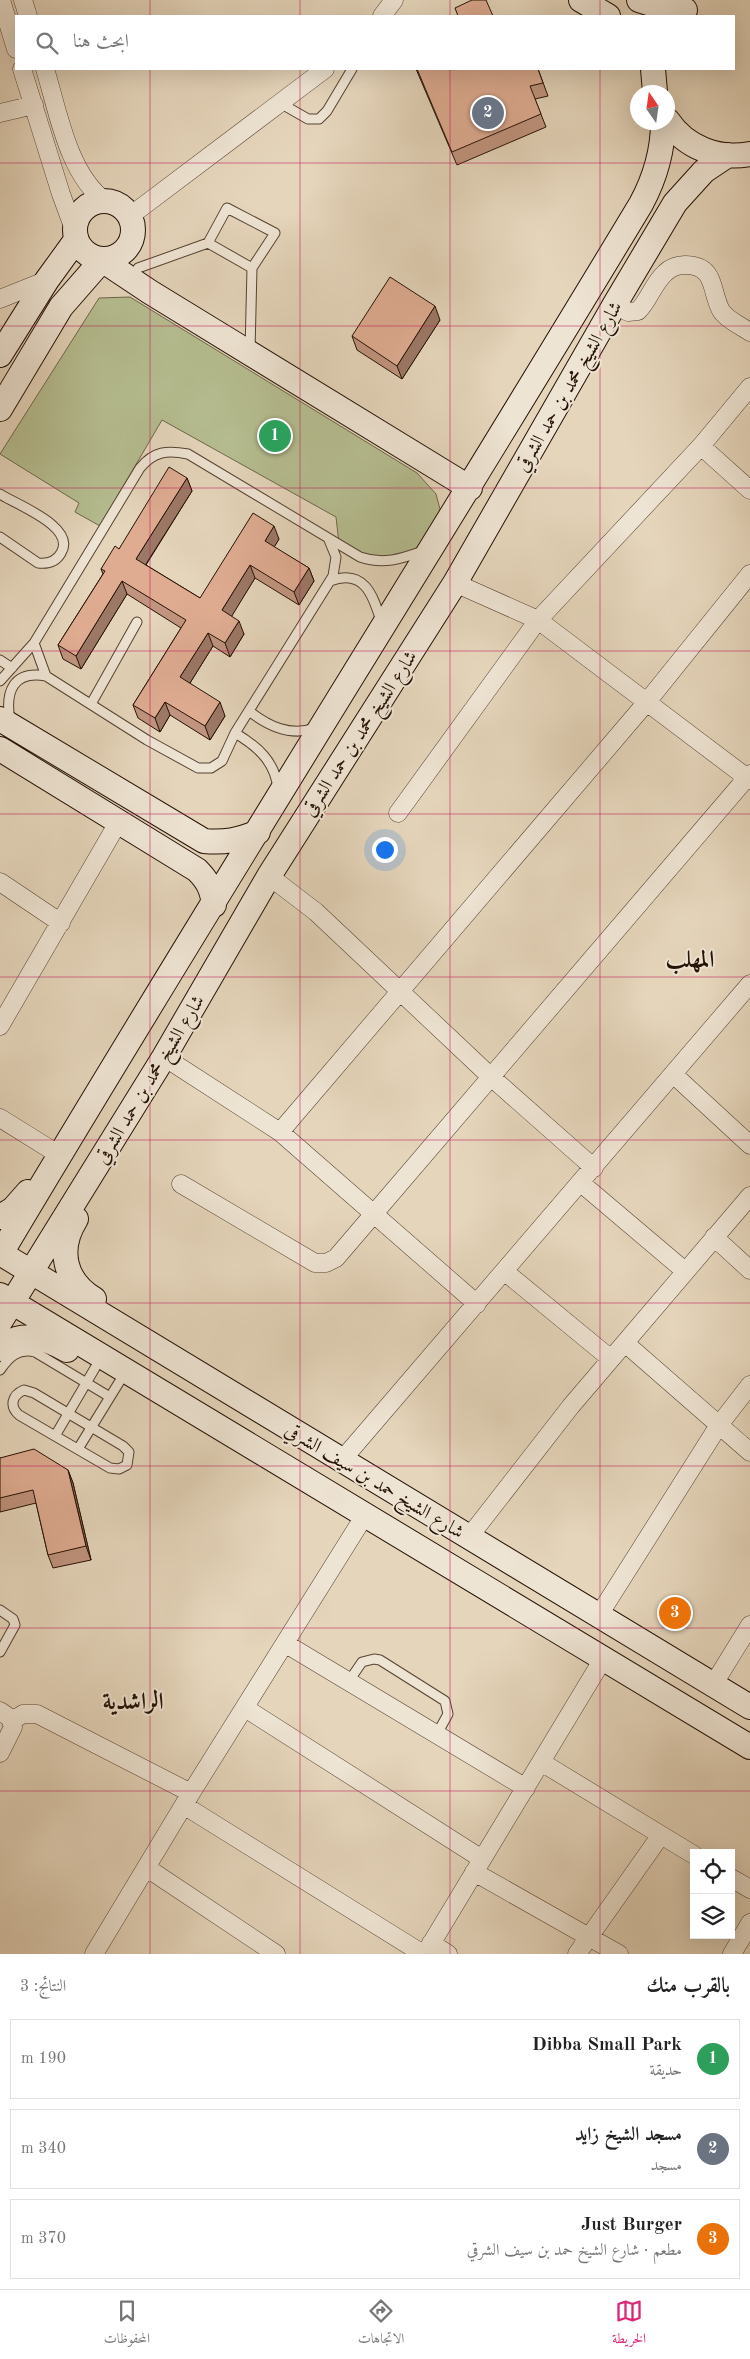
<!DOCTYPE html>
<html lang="ar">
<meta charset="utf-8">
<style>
body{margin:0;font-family:"Old Standard TT",Amiri,serif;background:#f2f2f2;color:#222;direction:rtl}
.controls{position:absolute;right:15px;bottom:15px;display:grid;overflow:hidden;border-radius:0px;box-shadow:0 5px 20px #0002}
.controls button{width:45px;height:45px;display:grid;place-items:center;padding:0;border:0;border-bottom:1px solid #e0e0e0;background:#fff;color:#222;font:25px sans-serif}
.compass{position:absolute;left:630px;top:85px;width:45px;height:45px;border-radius:50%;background:#fff;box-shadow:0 5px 20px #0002;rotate:347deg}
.you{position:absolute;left:384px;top:849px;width:18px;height:18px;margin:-12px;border:4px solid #fff;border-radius:50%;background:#1a73e8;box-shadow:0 0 0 8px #1a73e833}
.badge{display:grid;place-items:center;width:32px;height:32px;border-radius:50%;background:#db2777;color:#fff;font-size:16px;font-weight:700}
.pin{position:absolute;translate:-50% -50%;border:2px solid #fff;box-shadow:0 1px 5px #0006}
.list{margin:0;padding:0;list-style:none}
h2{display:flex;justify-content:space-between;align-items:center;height:65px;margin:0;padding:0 20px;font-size:21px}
h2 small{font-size:16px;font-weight:400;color:#767676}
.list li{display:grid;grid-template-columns:32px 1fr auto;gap:15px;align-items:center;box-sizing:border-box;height:80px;margin:0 10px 10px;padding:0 10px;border:1px solid #e0e0e0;border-radius:0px}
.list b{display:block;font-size:19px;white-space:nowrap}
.list p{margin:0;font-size:16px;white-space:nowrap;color:#767676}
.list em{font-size:16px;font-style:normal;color:#767676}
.icon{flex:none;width:28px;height:28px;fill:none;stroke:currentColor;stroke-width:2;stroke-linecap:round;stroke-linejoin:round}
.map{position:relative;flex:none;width:750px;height:1954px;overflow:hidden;direction:ltr}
.search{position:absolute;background:#fff;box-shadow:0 5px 20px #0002;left:15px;right:15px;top:15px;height:55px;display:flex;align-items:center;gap:12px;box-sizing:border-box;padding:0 18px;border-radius:0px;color:#767676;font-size:19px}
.sheet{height:335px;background:#fff}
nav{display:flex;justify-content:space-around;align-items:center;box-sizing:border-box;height:70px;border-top:1px solid #e0e0e0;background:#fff;font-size:14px;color:#767676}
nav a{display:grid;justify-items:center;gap:2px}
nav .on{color:#db2777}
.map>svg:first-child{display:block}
</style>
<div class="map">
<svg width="750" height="1954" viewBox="0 0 750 1954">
<rect width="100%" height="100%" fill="#e5d5bb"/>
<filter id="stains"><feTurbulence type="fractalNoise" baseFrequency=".004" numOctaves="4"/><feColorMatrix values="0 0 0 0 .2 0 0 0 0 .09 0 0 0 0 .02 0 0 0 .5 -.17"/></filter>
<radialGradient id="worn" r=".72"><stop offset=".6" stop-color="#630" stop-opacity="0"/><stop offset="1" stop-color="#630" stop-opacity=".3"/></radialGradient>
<!-- green -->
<path fill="#b5bd90" stroke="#6d674a" d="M130,297L417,473L436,494L441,513L428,537L409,556L373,560L339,544L336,517L162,420L100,526L75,512L79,503L0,454L99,298Z"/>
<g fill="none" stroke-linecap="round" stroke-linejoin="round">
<defs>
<path id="lane" d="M280,103L308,119H319L327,111L352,69
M208,243L227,208L275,233L252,268
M138,268L208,243L252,268L250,351
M0,494C17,505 77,527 61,553C56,562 47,564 38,563L0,537
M330,581C364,568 373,595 381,621
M34,643L46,676
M0,660L12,668
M0,681L34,643L140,468C154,451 167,450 188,454L360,557C383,565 401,559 423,551
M91,704L137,622
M249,711C268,726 290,737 315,728
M10,720C5,692 13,670 46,676L147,740L198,768H211L222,761L235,733L333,576L336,557L329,540
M235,733C257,746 276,762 278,790
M0,1370C9,1357 18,1348 35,1352L110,1397
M24,1390L34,1393L123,1446L129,1452L127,1465L119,1469L110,1468L19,1415C9,1406 12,1395 24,1390Z
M55,1436L102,1356
M78,1449L126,1371
M0,1610L13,1619L15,1625L0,1652
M349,1681L362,1662L374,1659L380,1660L445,1701L448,1714L437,1734"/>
<path id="street" d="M1,0L16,49
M23,0L28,16
M382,16L394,0
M22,69L61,194L75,232
M45,69C58,111 68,174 105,201
M0,113L34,105
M130,216L325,69
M0,299L47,280
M615,304L628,312L638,311C649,300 653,284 665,273C670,268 678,265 685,265C718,265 710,294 722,312C729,321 741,326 750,332
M701,446L750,490
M455,583L538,620L750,780
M398,813L538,620L701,446L750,387
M269,876L316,912L490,1076L594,1168
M0,882L61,923
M0,1026L119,821
M164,1057L280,1132L477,1304
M673,1074L750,1145
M0,1118L53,1151
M280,1132L646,703L750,574
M581,1183L685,1271
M181,1184L315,1263H326L336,1258L750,774
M714,1237L750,1270
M504,1271L611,1359
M625,1343L750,1452
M342,1460L750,984
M469,1537L571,1406L750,1196
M599,1615L719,1425L750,1385
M286,1644L526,1788
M713,1685L750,1625
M245,1708L482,1859
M0,1711L10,1718L13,1727L0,1753
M12,1721L23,1714H37L191,1793
M541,1762L694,1855
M185,1806L423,1954
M147,1868L276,1954
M474,1872L619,1954
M731,1878L750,1889
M431,1943L448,1954
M94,1954L191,1793L365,1515
M425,1954L603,1659
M577,1954L661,1835
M732,1954L750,1923"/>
<path id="secondary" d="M581,0L608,16
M639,0L658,6L685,10
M653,69L655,92
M668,121C686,148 719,160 750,154
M75 230a29 29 0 1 1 58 0a29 29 0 1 1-58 0Z
M0,355L47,280L76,240
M0,409L61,307L102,260L150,292L470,488
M0,719L204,841C225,843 239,840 258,832
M0,749L197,870C208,881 212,889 214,905
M0,1217L13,1209L28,1192
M76,1219C57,1249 64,1281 94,1299
M0,1253L750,1707
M0,1255C210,902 429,556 641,204C655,178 663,152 663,122
M0,1295L750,1747
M0,1322L164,1057L269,876L455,583L615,304L675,203L704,171L728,155
M0,1349C21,1329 46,1338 67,1350"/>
</defs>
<!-- lane casing -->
<use href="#lane" stroke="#554232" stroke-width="11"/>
<!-- street casing -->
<use href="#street" stroke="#554232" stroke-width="19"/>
<!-- secondary casing -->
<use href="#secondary" stroke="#251105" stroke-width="26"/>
<!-- lane -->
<use href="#lane" stroke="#eee4d3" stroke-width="9"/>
<!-- street -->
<use href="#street" stroke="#eee4d3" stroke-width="18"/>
<!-- secondary -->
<use href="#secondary" stroke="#eee4d3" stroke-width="24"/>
</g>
<!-- wall -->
<path fill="#c0947e" stroke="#251105" d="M416,69H538L548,96L535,99L546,127L457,165Z
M440,320L402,379L357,350L352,336Z
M187,478L192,491L146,565L200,598L279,539L274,547L309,568L314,581L299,605L255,578L231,616L244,634L230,657L213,646L190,683L225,716L210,740L170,715L160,732L138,718L133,705L181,628L127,594L81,669L63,659L58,645L103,574L101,569L119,549Z
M0,1458L68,1470L73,1483L91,1560L53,1568L48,1555L36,1503L0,1512Z"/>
<!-- shaded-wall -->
<path fill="#9c7866" stroke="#251105" d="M435,306L440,320L402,379L397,366Z
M187,478L192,491L141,572L136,559Z
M274,526L279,539L270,554L265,541Z
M250,565L255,578L227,624L222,610Z
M309,568L314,581L299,605L294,592Z
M122,581L127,594L81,669L76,656Z
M239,621L244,634L230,657L225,643Z
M208,633L213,646L185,691L180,677Z
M165,702L170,715L160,732L155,718Z
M220,702L225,716L210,740L205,726Z
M68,1470L73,1483L91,1560L86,1546Z"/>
<!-- building -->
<path fill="#dfac92" stroke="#251105" d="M472,0H486L493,16H458L455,8Z
M417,69H538L543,83L530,86L541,114L452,152Z
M390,277L435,306L397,366L352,336Z
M169,467L187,478L136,559L200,598L253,513L274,526L265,541L309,568L294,592L250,565L222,610L239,621L225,643L208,633L180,677L220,702L205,726L165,702L155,718L133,705L186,620L122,581L76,656L58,645L105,571L101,569L115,546L119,549Z
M34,1449L68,1470L86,1546L48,1555L33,1490L0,1498V1458Z"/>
<!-- grid -->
<path fill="none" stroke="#c2185b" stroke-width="1" stroke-opacity="0.55" d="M150,0V16M300,0V16M450,0V16M600,0V16M150,69V1954M300,69V1954M450,69V1954M600,69V1954M0,163H750M0,326H750M0,488H750M0,651H750M0,814H750M0,977H750M0,1140H750M0,1303H750M0,1466H750M0,1628H750M0,1791H750"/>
<g text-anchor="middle" stroke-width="4" stroke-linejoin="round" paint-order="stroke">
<!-- street labels -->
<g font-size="19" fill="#251105" stroke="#eee4d3">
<text transform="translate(568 386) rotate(-60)" y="7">شارع الشيخ محمد بن حمد الشرقي</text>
<text transform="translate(359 733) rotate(-57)" y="7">شارع الشيخ محمد بن حمد الشرقي</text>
<text transform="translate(149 1079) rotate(-59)" y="7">شارع الشيخ محمد بن حمد الشرقي</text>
<text transform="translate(375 1480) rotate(31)" y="7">شارع الشيخ حمد بن سيف الشرقي</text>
</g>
<!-- district labels -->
<g font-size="24" font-weight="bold" fill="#251105" stroke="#eee4d3">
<text x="690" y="967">المهلب</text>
<text x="133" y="1709">الراشدية</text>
</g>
</g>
<rect width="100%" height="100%" filter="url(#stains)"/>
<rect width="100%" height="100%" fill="url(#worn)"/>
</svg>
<div class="controls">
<button><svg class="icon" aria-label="locate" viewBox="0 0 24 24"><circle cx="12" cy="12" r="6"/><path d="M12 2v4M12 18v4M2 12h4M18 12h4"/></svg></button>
<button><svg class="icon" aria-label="layers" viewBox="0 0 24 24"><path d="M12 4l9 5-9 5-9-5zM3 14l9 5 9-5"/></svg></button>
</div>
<svg class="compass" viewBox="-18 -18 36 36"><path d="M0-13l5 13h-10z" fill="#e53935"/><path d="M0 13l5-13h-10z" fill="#767676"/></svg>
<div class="you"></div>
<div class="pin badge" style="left:275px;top:436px;background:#2e9e5b">1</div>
<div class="pin badge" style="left:488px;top:113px;background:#6b7280">2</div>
<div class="pin badge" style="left:675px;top:1613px;background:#e8710a">3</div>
<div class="search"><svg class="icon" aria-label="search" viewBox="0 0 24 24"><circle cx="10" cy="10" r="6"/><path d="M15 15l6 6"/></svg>ابحث هنا</div>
</div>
<section class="sheet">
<h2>بالقرب منك<small>النتائج: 3</small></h2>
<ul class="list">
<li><span class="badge" style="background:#2e9e5b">1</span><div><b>Dibba Small Park</b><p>حديقة</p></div><em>190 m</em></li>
<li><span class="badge" style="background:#6b7280">2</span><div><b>مسجد الشيخ زايد</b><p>مسجد</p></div><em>340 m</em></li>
<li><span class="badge" style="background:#e8710a">3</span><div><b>Just Burger</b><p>مطعم · شارع الشيخ حمد بن سيف الشرقي</p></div><em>370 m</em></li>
</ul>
</section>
<nav>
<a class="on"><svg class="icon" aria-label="map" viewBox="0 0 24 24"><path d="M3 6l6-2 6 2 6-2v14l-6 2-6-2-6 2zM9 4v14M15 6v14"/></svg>الخريطة</a>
<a><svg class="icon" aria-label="directions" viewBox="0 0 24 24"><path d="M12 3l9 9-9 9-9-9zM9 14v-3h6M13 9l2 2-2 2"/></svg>الاتجاهات</a>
<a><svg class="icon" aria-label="saved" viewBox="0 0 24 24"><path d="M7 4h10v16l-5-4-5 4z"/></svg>المحفوظات</a>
</nav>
